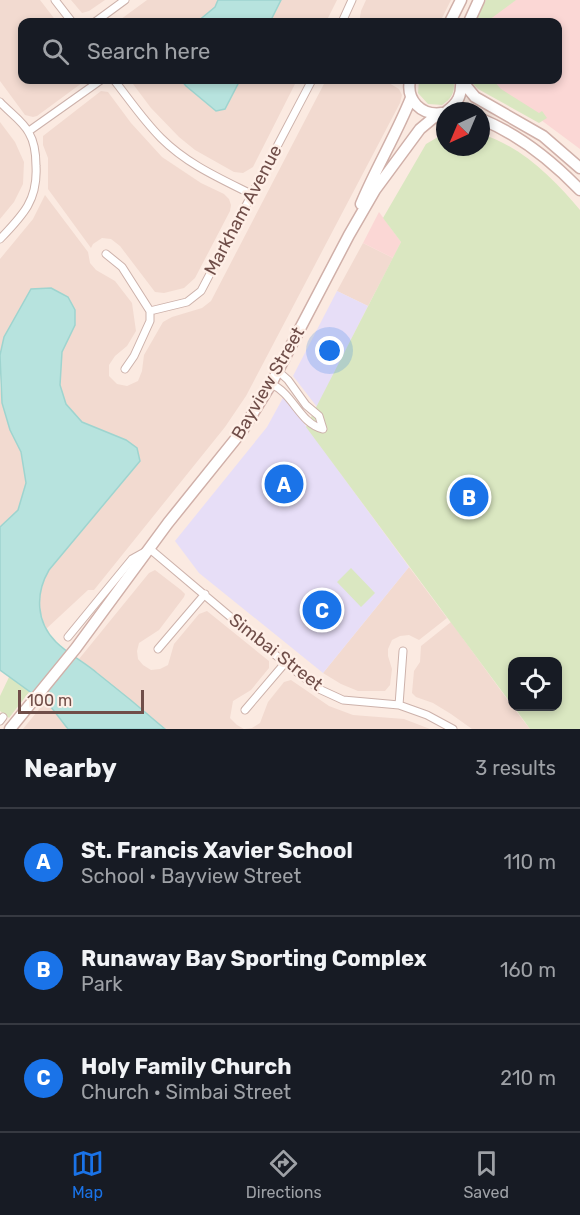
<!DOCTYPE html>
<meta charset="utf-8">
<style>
body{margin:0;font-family:Rubik,sans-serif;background:#20242c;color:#f1f3f6}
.controls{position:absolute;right:18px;bottom:18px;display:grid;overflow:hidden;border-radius:12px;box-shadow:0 3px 9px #0003}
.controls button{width:54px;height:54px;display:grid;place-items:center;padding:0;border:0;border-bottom:2px solid #363941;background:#171b24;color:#f1f3f6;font:30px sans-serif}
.compass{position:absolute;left:436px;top:102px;width:54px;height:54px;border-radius:50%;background:#171b24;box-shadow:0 3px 9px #0003;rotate:224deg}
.scale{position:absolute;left:18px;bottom:15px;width:126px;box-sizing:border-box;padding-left:6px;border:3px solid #704e49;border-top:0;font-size:16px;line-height:21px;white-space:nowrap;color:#704e49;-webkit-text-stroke:4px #feefe7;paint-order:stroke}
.you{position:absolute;left:330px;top:351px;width:21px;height:21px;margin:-15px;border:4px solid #fff;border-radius:50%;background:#1a73e8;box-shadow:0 0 0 9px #1a73e833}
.badge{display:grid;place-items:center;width:39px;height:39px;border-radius:50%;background:#1a73e8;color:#fff;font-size:20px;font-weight:700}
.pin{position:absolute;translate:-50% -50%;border:3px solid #fff;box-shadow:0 2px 6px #0006}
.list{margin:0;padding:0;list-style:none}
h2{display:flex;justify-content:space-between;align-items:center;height:78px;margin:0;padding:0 24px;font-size:26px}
h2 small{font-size:20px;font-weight:400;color:#9ea1a6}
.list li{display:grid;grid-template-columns:39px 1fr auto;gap:18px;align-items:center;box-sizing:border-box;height:108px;padding:0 24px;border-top:2px solid #363941}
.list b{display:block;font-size:22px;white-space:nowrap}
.list p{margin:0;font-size:20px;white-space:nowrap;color:#9ea1a6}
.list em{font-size:20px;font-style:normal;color:#9ea1a6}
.icon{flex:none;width:33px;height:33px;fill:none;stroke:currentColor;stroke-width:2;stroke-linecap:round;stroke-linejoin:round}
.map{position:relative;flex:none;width:580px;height:729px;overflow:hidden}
.search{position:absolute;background:#171b24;box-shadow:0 3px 9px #0003;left:18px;right:18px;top:18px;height:66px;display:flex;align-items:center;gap:15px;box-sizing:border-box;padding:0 21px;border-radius:12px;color:#9ea1a6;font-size:22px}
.sheet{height:402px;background:#171b24}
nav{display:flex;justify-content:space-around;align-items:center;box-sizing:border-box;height:84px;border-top:2px solid #363941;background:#171b24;font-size:16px;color:#9ea1a6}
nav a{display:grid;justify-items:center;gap:3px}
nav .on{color:#1a73e8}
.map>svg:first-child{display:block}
</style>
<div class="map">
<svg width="580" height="729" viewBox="0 0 580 729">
<rect width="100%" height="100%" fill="#fbeae1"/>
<!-- residential -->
<path fill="#f2dad0" d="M0,0H40L57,22H22V80H86L37,116L33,117L25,115L0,81Z
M71,0H105L89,11L82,13Z
M147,0H218L215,7L197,22H117Z
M281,0H337L326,22H270Z
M366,0H451L440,22H361L360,17L361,11Z
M130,80H181L186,86L216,111L225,109L240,80H297L253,167L243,173L234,172L195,150L179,137L151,108Z
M326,80H384L399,89L402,95L400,103L246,396L225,427L94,590H88L46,629L40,611L39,597L42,582L49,570L140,460L137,448L126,440L82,422L66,404L60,385L62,352L75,325L4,337L0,355V259L33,219L45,195L88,252L90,263L96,270L115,281L132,303L136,331L127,346L115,356L109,365V376L117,384L127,386L138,381L142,371L144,355L163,322L172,317L202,308L211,301Z
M101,91L108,92L131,123L162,157L201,183L224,194L229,199L231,205L230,211L195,278L184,288L164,293L155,292L120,246L111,239L102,238L93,244L91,248L48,189V158L43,145V136Z
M0,122L15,142L24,162L23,184L14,202L0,219Z
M363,243L393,258L368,306L337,291Z
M0,385L2,403L10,430L21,452L26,483L18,510L0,527Z
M409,567L447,618L419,640L409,635L400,636L392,640L388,649V656L392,669L390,685L385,691H358L341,684L323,673Z
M155,570L181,590L185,594L184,597L159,630L139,643L137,651L138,659L143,665L151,670L160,669L168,665L174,644L199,614L207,611L269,661V668L251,690L233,701L230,718L237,725L244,729L252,728L260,723L268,702L284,682L291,680L329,706L353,715L404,719L430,729H165L79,659L149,573Z
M451,622L512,706L530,729H472L451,714L433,703L416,697L412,693L414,671L420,662L421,646Z
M45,702L51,707L68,729H23Z"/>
<!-- commercial -->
<path fill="#fbd7d5" d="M493,0H580V149L487,80H558V22H482Z
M379,212L401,242L393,258L363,243Z"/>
<!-- education -->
<path fill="#e7def7" d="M337,291L368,306L317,407L293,376Z
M284,396L409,567L323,673L199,573L175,541L267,427Z"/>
<!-- green -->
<path fill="#dae7c1" d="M486,0H516L489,20V22H475Z
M419,80H453C456,90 452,99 442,105L428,104L418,93Z
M469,80H493L501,89L539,113L542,111L547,118L539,123L478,89Z
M445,133V147H481V134C521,146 554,179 580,210V729H530L514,707L558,706V662H512V705L306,427L401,242L383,218L426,144Z
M351,568L375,593L361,607L337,582Z
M10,675L30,691L9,718L0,711V696Z"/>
<!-- water -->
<path fill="#b7e3de" stroke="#9ed4cf" stroke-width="1.5" d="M218,0H281L270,22H197L215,7Z
M181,80H240L225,109L216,111L186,86Z
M51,288L68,297L75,310V325L62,352L60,385L66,404L82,422L126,440L137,448L140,461L49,570C35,594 36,622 56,642C68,654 84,662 97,673C120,691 143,710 165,729H68L51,707L0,670V527L18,510L26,483L21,452L10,430L2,403L0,355L4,337L31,289Z"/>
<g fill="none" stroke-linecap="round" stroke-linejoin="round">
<defs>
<path id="minor" d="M55,0L72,22
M95,22L125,0
M342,22L352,0
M114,80C129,99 143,120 161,138C187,164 219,178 251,194
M0,102C9,112 24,122 29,133C35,143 36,154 36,166C38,200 23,215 0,239
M29,131L101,80
M106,254L122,267L150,311V321L134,356L125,369
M150,311L187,302L201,291L312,80
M271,384C293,393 300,424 323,429L319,416L306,405L288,380L278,371
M68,637L132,559L150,549L285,663L319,689L343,700L399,705L427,715L453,729
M158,649L205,594
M399,705L403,651
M245,710L285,663
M0,721L3,717"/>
<path id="secondary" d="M450,22L461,0
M469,22L479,0
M410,80C406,100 421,116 442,113
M461,80L475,97L543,136L580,168
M447,111C458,103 462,95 461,81
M481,119C518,134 552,161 580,190
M361,204C376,168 396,135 411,98
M10,729L76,648L168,523L242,431L271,384L349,235L375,190L420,129L438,114"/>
</defs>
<!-- minor casing -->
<use href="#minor" stroke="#cdb2ab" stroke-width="9"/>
<!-- secondary casing -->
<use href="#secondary" stroke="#d0b0a9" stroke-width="13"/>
<!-- minor -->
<use href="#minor" stroke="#fff" stroke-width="7"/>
<!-- secondary -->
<use href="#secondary" stroke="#fff" stroke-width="10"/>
</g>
<g text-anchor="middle" stroke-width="5" stroke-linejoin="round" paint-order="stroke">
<!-- street labels -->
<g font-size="18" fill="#704e49" stroke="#feefe7">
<text transform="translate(243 210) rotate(-62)" y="6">Markham Avenue</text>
<text transform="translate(268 383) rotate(-60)" y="6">Bayview Street</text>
<text transform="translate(276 652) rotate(38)" y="6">Simbai Street</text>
</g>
</g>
</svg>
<div class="controls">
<button><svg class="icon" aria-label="locate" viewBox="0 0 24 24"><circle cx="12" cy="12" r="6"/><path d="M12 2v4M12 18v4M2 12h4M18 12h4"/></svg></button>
</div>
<svg class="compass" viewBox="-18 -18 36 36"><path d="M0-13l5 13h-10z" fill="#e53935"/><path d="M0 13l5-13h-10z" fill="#9ea1a6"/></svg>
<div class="scale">100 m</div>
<div class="you"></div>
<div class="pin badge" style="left:284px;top:484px">A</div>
<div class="pin badge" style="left:469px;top:497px">B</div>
<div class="pin badge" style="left:322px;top:610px">C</div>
<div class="search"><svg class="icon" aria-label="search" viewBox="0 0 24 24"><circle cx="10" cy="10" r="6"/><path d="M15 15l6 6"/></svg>Search here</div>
</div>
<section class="sheet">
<h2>Nearby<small>3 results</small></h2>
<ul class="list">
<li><span class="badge">A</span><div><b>St. Francis Xavier School</b><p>School · Bayview Street</p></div><em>110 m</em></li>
<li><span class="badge">B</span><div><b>Runaway Bay Sporting Complex</b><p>Park</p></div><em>160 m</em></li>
<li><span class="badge">C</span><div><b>Holy Family Church</b><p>Church · Simbai Street</p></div><em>210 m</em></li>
</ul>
</section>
<nav>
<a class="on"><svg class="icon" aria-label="map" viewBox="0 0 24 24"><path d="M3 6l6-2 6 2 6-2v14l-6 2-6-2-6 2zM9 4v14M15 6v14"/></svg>Map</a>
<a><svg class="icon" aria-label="directions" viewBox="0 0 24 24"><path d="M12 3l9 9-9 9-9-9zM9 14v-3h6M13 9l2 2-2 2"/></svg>Directions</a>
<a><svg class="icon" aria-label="saved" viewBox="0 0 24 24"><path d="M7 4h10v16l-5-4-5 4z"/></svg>Saved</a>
</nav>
